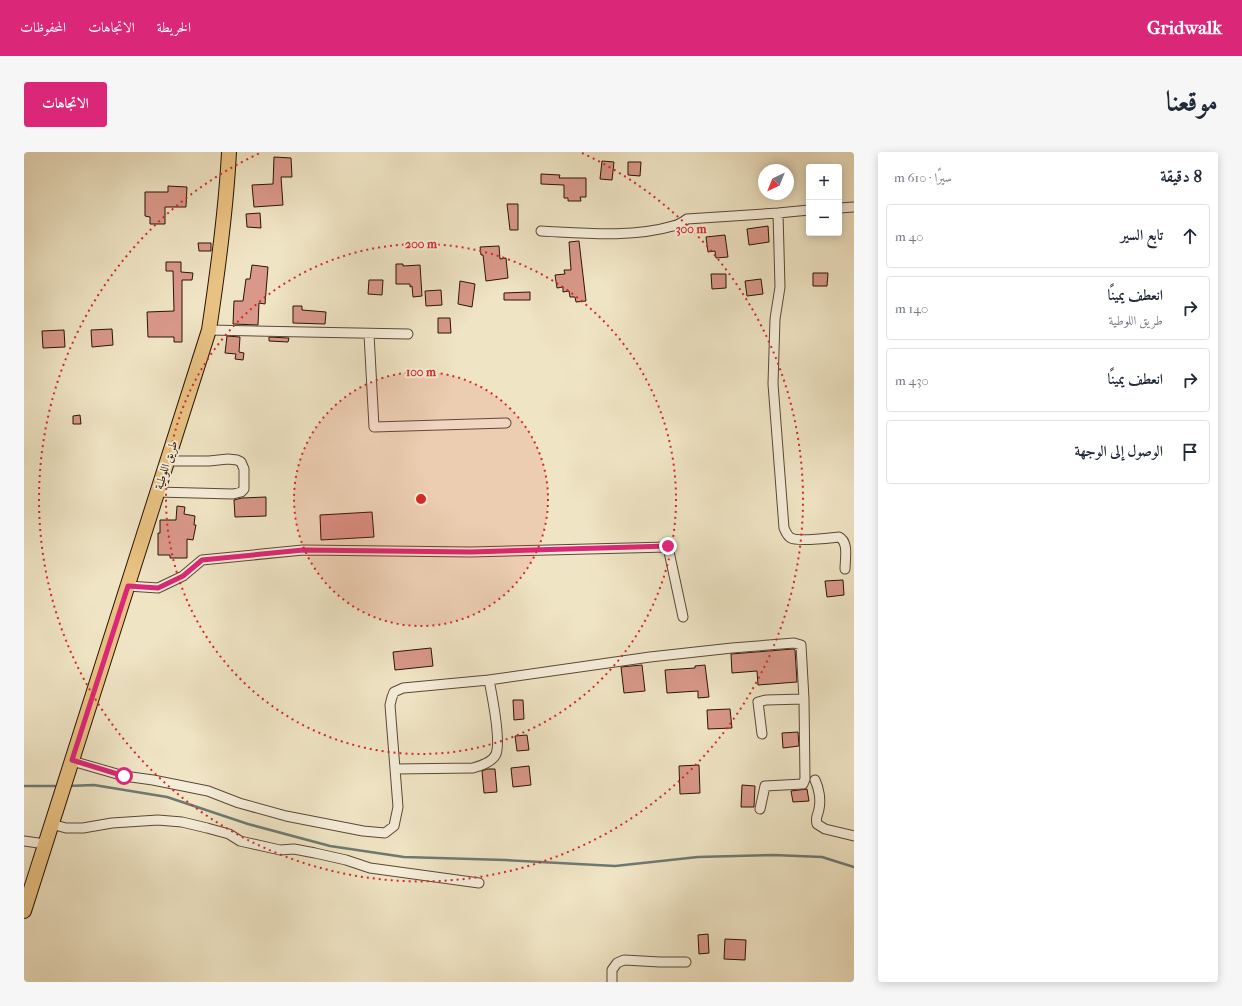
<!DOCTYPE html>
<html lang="ar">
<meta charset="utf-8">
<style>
body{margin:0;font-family:"IM FELL French Canon",Amiri,serif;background:#f6f6f7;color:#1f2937;direction:rtl}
.controls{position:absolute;right:12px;top:12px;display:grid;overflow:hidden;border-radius:4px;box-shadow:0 2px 10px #0003}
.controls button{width:36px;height:36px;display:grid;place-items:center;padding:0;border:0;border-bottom:1px solid #e0e1e3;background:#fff;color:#1f2937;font:20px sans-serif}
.compass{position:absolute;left:734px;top:12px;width:36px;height:36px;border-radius:50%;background:#fff;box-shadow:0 2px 10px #0003;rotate:223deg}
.stop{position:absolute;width:12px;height:12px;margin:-9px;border:3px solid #db2777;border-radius:50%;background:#fff}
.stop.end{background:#db2777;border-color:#fff;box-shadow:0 1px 4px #0008}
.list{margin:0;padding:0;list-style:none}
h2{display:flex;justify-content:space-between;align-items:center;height:52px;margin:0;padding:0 16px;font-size:17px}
h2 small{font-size:13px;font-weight:400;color:#747a83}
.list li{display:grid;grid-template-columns:26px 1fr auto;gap:12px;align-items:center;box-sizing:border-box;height:64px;margin:0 8px 8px;padding:0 8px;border:1px solid #e0e1e3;border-radius:4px}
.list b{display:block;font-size:15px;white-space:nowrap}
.list p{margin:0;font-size:13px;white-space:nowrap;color:#747a83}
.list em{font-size:13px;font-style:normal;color:#747a83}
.icon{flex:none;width:22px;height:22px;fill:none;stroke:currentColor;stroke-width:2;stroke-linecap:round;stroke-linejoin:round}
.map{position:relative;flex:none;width:830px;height:830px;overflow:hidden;direction:ltr;border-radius:4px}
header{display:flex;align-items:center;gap:24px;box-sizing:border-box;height:56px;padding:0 20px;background:#db2777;color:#fff}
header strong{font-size:19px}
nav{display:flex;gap:22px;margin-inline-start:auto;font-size:14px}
.intro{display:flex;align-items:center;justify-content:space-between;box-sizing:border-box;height:96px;padding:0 24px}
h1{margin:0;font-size:28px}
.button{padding:10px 18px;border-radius:4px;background:#db2777;color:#fff;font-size:14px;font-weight:700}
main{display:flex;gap:24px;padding:0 24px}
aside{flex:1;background:#fff;border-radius:4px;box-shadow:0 2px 10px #0003}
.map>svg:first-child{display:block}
</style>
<header>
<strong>Gridwalk</strong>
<nav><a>الخريطة</a><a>الاتجاهات</a><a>المحفوظات</a></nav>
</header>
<div class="intro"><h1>موقعنا</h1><a class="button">الاتجاهات</a></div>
<main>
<aside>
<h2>8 دقيقة<small>سيرًا · 610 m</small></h2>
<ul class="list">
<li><svg class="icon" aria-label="ahead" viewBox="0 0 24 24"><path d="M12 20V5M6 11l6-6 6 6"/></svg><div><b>تابع السير</b></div><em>40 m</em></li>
<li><svg class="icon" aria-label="right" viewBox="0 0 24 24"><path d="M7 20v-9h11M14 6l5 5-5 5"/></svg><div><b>انعطف يمينًا</b><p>طريق اللوطية</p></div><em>140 m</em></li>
<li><svg class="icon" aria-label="right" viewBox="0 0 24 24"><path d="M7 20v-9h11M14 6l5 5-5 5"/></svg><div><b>انعطف يمينًا</b></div><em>430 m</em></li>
<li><svg class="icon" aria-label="arrive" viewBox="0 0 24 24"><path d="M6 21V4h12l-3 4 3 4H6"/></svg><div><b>الوصول إلى الوجهة</b></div></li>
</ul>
</aside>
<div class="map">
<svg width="830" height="830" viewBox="0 0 830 830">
<rect width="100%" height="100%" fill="#efe4c4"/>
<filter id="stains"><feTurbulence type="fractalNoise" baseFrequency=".005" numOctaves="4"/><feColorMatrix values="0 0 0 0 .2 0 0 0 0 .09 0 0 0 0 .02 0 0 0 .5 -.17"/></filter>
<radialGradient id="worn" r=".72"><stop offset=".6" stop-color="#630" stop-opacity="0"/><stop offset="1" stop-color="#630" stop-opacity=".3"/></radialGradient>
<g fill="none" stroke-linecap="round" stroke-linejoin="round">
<!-- stream -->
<path stroke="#6e7972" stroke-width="2.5" d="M0,634H35
M44,634L70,633L143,645L224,672L306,694L380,705L481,708L591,714L674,705L749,703L798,705L830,715"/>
</g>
<!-- building -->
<path fill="#d99889" stroke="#2b1306" d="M250,5L267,6L268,25H257L259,53L230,55L228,33L249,32Z
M578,9L590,10L588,28L576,27Z
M604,10H617L616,24L604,23Z
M517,22L536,23L535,26H562V45H556L557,49H544V46H540V33L517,32Z
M144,34L163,35L162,55H141V72H126V65L121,64V40H144Z
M483,52H494V78H486Z
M236,61L237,76L223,75L222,62Z
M744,74L745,90L725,93L723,77Z
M701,83L704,105L692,106L691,99L684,100L682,85Z
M555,89L562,149L552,150L551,145H546L545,139L539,140V135L533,136L531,123L541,122L540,118H547L545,90Z
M174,91H187V99H175Z
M475,94L476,107L482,106L484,126L462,129L459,103H457L456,95Z
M142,110H157V120L169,121L168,128H158V190H150V185H124L123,160L150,159L149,119H142Z
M372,112H379V114L396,113L398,144L389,145L388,134L386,135V132H372Z
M228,113L244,115L241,152L235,151L234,173L209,172L210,149H219L222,127H226Z
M789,121H804L803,134H789Z
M687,122H702V136L688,137Z
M737,127L739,142L723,144L721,129Z
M345,128H359L358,143L344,142Z
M436,129L451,132L448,155L434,152Z
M417,138L418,153L402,154L401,139Z
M506,140V148H480V141Z
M269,154H278V158L302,160L301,172L269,171Z
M414,166H426L427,181H414Z
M88,177L89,193L68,195L67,178Z
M40,178L41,195L19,196L18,179Z
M203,184L216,185L215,200L220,201L219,208L211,207L212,202L201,201Z
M245,185L265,186L264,190L245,189Z
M56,263L57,272H49V264Z
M242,345V364L211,365L210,348L218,346Z
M153,354L161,355L160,362L171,364L170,373H172L169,388L163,387V406H146V403H134V381H136V368H152Z
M348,360L350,385L297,388L296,363Z
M819,428L820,443L803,445L801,429Z
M407,496L409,514L371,518L369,500Z
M769,497L771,498L773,530L734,533L733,519L708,521L707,502Z
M618,513L621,539L600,541L597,515Z
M681,513L685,545L674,546V539L643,541L641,518L671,516V514Z
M489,548H499L500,567L490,568Z
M706,557L708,576L684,577L683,558Z
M774,580L775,594L759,596L758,581Z
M503,583L505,598L493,599L491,584Z
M675,613L676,641L656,642L655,614Z
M505,614L507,633L489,635L487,616Z
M463,617H471L473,640L460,641L458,619Z
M718,633L731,634L730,655H717Z
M783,637L785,649L769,650L767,639Z
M684,782L685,801L675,802L674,783Z
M701,787L722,788L721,808L700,807Z"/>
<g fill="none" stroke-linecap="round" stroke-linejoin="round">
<defs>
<path id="minor" d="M815,56L830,55
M754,61L756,135L751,167L749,232L760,376C762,380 763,384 767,386C774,390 805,386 815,385C825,390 821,407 821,417
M517,79C559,81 608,86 649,74C654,73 659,70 663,67L754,61L785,58
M185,178L384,182
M345,182L350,275L482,271
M133,340L209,342L217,340L220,337V317L217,310L213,308L204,307L185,309H143
M104,434L134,436L159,424L178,408L279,398L447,400L644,395L659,465
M48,609L100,624L129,628L184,639L215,651L262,664L339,679L361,681L370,674L374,655L366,553L368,545L370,540L379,536L465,528L626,505L708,496L770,491L777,493L780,547L742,548L734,550L738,582
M371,617L449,616C456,614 469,610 472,602C477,589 468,543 465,528
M791,628C795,636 797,648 795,657C794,664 791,664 793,672L801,677L830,684
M736,657L741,634L779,632L781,627L780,547
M27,672L42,676H59L88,671L134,668L158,670L183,676L205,682L216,689L256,698L270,697L291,701L322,708L346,716L455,731
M0,689L21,692
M588,830V818L593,811L600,808L636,810H662"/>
<path id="primary" d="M0,759L185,178C194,118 202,60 205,0"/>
</defs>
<!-- minor casing -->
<use href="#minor" stroke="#5c4736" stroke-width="11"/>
<!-- primary casing -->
<use href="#primary" stroke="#2b1306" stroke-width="16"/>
<!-- minor -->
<use href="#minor" stroke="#f5edd9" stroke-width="9"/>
<!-- primary -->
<use href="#primary" stroke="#e8c282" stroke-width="14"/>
</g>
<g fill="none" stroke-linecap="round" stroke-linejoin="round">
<!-- route -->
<path stroke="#db2777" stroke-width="5" d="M100,624L48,608L104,434L134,436L159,424L178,408L279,398L447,400L644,394"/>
</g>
<!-- distance rings -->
<circle cx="397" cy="347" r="127" fill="#d62828" fill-opacity=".12"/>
<g fill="none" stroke="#d62828" stroke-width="2" stroke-dasharray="2 4">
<circle cx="397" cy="347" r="127"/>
<circle cx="397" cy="347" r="255"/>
<path d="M558 1A382 382 0 1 1 236 1"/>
</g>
<g text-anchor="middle" stroke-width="4" stroke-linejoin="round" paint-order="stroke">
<!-- street labels -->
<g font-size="12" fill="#2b1306" stroke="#f5edd9">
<text transform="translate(142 313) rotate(-72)" y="4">طريق اللوطية</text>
</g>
</g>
<circle cx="397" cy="347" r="6" fill="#d62828" stroke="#f5edd9" stroke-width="2"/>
<g font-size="12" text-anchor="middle" font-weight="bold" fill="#d62828" stroke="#f5edd9" stroke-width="4" stroke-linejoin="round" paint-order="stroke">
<text x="667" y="81">300 m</text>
<text x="397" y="96">200 m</text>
<text x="397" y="224">100 m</text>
</g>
<rect width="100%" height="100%" filter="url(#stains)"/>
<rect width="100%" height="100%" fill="url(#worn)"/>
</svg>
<div class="controls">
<button>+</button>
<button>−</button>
</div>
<svg class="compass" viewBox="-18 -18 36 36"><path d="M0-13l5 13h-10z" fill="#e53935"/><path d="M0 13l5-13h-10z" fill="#747a83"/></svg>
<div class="stop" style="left:100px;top:624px"></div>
<div class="stop end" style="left:644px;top:394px"></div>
</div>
</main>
